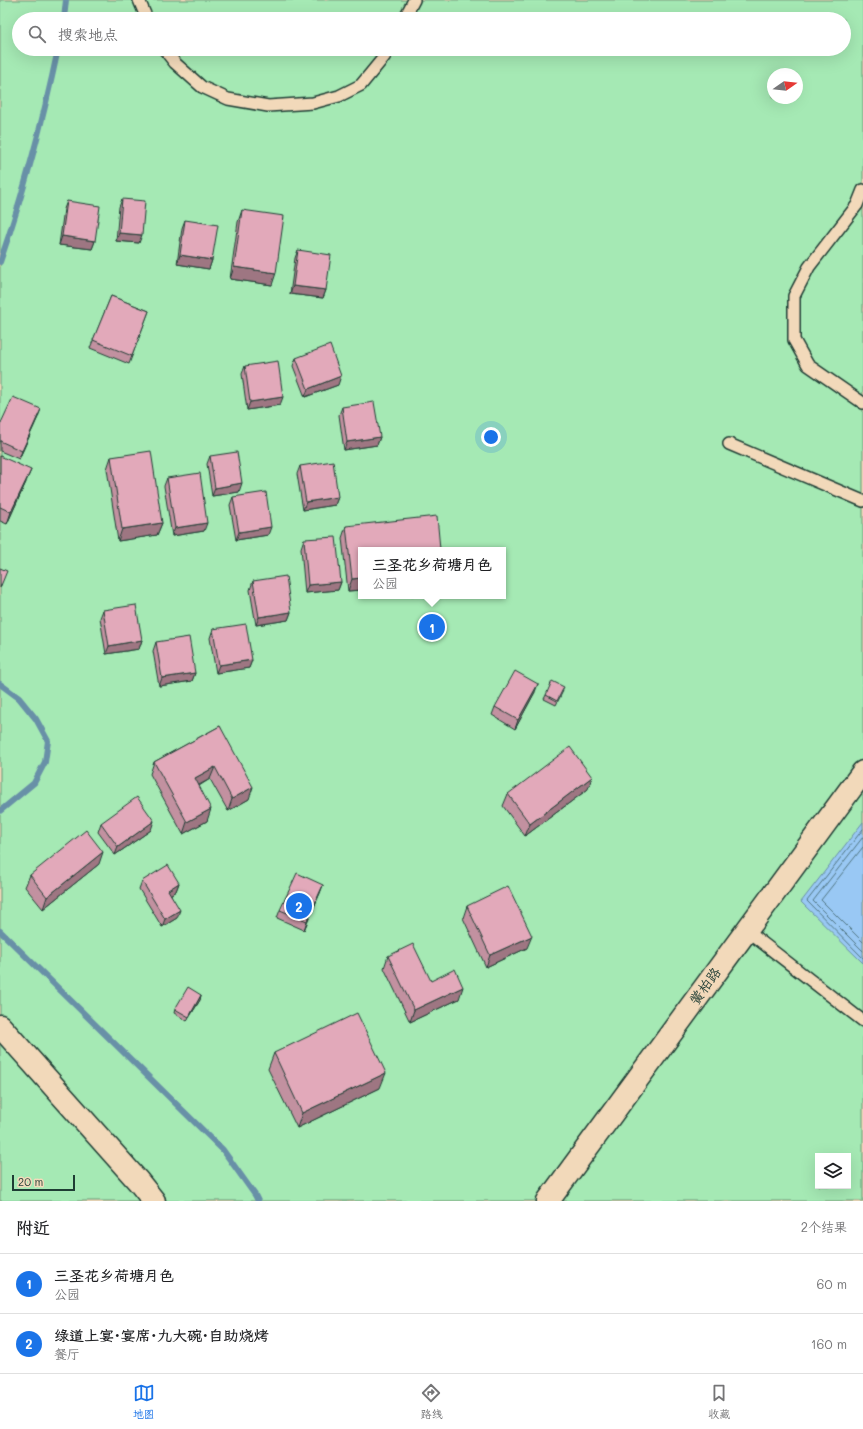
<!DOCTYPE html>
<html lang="zh">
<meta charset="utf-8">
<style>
body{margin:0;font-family:Mali,"LXGW WenKai TC",sans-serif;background:#f2f2f2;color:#202124}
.controls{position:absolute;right:12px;bottom:12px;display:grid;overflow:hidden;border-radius:0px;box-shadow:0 4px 16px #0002}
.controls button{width:36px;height:36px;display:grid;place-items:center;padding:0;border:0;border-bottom:1px solid #e0e0e0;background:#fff;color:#202124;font:20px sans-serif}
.compass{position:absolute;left:767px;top:68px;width:36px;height:36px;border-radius:50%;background:#fff;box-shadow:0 4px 16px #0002;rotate:76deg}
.scale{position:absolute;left:12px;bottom:10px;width:63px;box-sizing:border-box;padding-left:4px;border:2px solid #1f3d34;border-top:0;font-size:11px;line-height:14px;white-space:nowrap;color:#1f3d34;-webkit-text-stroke:3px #f2d9ba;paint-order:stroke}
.you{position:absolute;left:491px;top:437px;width:14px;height:14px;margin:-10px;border:3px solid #fff;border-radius:50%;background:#1a73e8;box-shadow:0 0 0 6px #1a73e833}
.badge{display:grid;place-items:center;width:26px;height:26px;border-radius:50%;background:#1a73e8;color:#fff;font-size:13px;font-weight:700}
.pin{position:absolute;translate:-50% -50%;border:2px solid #fff;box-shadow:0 1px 4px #0006}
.popup{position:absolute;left:358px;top:547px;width:148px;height:52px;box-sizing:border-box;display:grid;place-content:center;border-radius:0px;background:#fff;filter:drop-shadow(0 1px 3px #0005);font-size:13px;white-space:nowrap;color:#757577}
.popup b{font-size:15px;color:#202124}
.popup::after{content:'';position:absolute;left:50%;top:100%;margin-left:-8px;border:8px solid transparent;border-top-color:#fff}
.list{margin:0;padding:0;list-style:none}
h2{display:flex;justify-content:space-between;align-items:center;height:52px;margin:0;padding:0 16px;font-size:17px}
h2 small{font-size:13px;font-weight:400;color:#757577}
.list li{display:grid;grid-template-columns:26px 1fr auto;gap:12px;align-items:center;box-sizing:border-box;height:60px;padding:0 16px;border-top:1px solid #e0e0e0}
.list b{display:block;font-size:15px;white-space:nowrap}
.list p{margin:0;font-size:13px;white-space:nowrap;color:#757577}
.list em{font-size:13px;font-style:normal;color:#757577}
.icon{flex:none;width:22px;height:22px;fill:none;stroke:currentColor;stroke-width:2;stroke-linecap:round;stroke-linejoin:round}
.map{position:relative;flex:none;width:863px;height:1201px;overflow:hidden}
.search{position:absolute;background:#fff;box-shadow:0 4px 16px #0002;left:12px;right:12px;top:12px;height:44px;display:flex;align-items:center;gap:10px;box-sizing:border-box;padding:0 14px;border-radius:22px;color:#757577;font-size:15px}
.sheet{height:172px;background:#fff}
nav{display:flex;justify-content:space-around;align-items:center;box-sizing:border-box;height:56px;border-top:1px solid #e0e0e0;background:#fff;font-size:11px;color:#757577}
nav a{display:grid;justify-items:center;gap:2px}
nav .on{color:#1a73e8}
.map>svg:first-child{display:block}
</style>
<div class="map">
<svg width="863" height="1201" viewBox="0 0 863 1201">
<rect width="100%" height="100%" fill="#f2d9ba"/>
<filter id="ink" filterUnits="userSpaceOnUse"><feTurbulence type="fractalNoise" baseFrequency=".025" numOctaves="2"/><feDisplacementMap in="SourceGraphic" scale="8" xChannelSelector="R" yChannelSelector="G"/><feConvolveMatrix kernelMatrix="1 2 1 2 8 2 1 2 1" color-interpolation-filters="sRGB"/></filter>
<g filter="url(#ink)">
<!-- green -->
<path fill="#a5e9b4" stroke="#629374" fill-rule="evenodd" d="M0,0H863V1201H0ZM19,19H844V49H19ZM773,74H797V98H773ZM361,550H503V596H361ZM818,1156H848V1186H818Z"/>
<!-- water -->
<path fill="#99c8f4" stroke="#6890a7" d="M863,822V963L801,902Z"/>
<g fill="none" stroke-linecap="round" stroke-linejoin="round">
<!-- shore -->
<path stroke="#507581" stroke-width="1" d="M863,829L807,901L863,958
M863,837L813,901L863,951
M863,847L821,900L863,942"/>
<!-- stream -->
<path stroke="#6890a7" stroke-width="6" d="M64,19L66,0
M0,262C24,192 43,121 58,49
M0,684L19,698L36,719L48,741L45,762L34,783L0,811
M0,931L223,1150L255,1195L258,1201"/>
<defs>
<path id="service" d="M139,0L147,19
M404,19L414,0
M164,49L175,63L202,87L228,99L268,106L313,103L339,96L361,85L384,57L389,49
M863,190L857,205L809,267L794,296V340L808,365L863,403
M729,444L863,501
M746,930L863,1021"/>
<path id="minor" d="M0,1026L138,1181L154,1201"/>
<path id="tertiary" d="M548,1201L863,772"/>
</defs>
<!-- service casing -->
<use href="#service" stroke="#1f3d34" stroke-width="14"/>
<!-- minor casing -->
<use href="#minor" stroke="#1f3d34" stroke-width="25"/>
<!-- tertiary casing -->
<use href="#tertiary" stroke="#1f3d34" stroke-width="25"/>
<!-- service -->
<use href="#service" stroke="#f2d9ba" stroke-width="11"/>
<!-- minor -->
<use href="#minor" stroke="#f2d9ba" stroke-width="22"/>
<!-- tertiary -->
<use href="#tertiary" stroke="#f2d9ba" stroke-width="22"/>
</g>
<!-- wall -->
<path fill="#c291a0" stroke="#1f3d34" d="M122,199L139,243L116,241L119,207Z
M67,201L95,241L92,249L59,245L64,209Z
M242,210L272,285L230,279L238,222Z
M185,220L212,260L209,269L177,264L182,228Z
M298,250L326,290L323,298L290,294L295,258Z
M111,296L149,311L129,364L90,348Z
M296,358L338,385L305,397L293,366Z
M245,366L280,405L247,410L242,374Z
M342,407L380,437L377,445L344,450L339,415Z
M38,417L19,459L0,451V425Z
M0,456L26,482L7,524L0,521Z
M210,456L239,492L212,496L207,464Z
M111,457L162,523L157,535L118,541L107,469Z
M300,466L338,497L335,505L303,510L297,474Z
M167,478L204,531L172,536L164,486Z
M233,497L268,535L236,540L230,505Z
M346,526L361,550V590L348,591L342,538Z
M304,539L341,582L338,590L305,593L301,548Z
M253,581L291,612L288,620L256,625L250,590Z
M103,610L142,640L139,649L106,654L100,618Z
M213,629L252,660L249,668L216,673L210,638Z
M156,642L195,673L192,681L159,686L153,651Z
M563,691L556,705L544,699L546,695Z
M535,692L515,729L492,715L495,707Z
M220,726L249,799L228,811L210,779L199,786L207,821L183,834L150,774L154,762Z
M588,789L525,836L503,806L508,794Z
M101,823L151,830L115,855L98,832Z
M99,864L43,909L25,887L30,875Z
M142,881L179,883L176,891L171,894L177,918L162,927L139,889Z
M323,885L320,893L304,930L277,918L280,910Z
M467,906L527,948L486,967L463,918Z
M388,956L431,981L459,999L410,1022L384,968Z
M201,995L200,1000L187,1021L174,1013L175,1009Z
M274,1053L380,1088L297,1128L268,1069Z"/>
<!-- shaded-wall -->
<path fill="#9e7682" stroke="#1f3d34" d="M119,233L142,235L139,243L116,241Z
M62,236L95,241L92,249L59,245Z
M180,255L212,260L209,269L177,264Z
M234,267L276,273L272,285L230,279Z
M293,286L326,290L323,298L290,294Z
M341,376L338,385L305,397L308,389Z
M283,397L280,405L247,410L250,402Z
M41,409L38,417L19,459L22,451Z
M380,437L377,445L344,450L347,442Z
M31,470L26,482L7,524L11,512Z
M242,483L239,492L212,496L215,488Z
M338,497L335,505L303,510L306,502Z
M162,523L157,535L118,541L122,529Z
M207,523L204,531L172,536L175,528Z
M271,527L268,535L236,540L239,532Z
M361,578V590L348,591L352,579Z
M341,582L338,590L305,593L308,585Z
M291,612L288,620L256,625L259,617Z
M142,640L139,649L106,654L109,646Z
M252,660L249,668L216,673L219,665Z
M195,673L192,681L159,686L162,678Z
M538,684L535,692L515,729L518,720Z
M215,767L210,779L190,790L195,778Z
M592,777L588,789L525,836L530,824Z
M253,787L249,799L228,811L232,799Z
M211,809L207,821L183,834L187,822Z
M154,821L151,830L115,855L118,847Z
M103,852L99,864L43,909L47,897Z
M179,883L176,891L165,898L168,890Z
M323,885L320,893L304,930L307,921Z
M180,910L177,918L162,927L165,919Z
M532,936L527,948L486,967L490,955Z
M463,987L459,999L410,1022L414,1010Z
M201,995L200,1000L187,1021L189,1017Z
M386,1073L380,1088L297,1128L302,1113Z"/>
<!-- building -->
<path fill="#e2a9ba" stroke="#1f3d34" d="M122,199L145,201L142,235L119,233Z
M67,201L100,206L95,241L62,236Z
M242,210L284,216L276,273L234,267Z
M185,220L218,225L212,260L180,255Z
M298,250L331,255L326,290L293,286Z
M111,296L149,311L132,356L93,340Z
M330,345L341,376L308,389L296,358Z
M278,361L283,397L250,402L245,366Z
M13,397L41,409L22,451L0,441V425Z
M374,402L380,437L347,442L342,407Z
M151,451L162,523L122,529L111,457Z
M237,452L242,483L215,488L210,456Z
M0,456L31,470L11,512L0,507Z
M333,461L338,497L306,502L300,466Z
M200,473L207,523L175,528L167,478Z
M266,492L271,527L239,532L233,497Z
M437,516L440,549L433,550H361V578L352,579L346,526Z
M336,537L341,582L308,585L304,539Z
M0,568L7,571L0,588Z
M286,576L291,612L259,617L253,581Z
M136,605L142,640L109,646L103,610Z
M246,624L252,660L219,665L213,629Z
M189,637L195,673L162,678L156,642Z
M515,671L538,684L518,720L495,707Z
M552,681L564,687L557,701L546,695Z
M220,726L253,787L232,799L215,767L195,778L211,809L187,822L154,762Z
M570,747L592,777L530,824L508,794Z
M137,797L154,821L118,847L101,823Z
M86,830L103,852L47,897L30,875Z
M168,865L179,883L168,890L180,910L165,919L142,881Z
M297,873L323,885L307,921L280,910Z
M508,886L532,936L490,955L467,906Z
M413,944L431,981L455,969L463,987L414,1010L388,956Z
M188,987L201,995L189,1017L175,1009Z
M357,1013L386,1073L302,1113L274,1053Z"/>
</g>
<g text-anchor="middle" stroke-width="3" stroke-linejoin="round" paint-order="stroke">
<!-- street labels -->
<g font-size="14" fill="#1f3d34" stroke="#f2d9ba">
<text transform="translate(705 986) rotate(-54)" y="5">黉柏路</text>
</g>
</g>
</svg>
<div class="controls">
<button><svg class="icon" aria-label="layers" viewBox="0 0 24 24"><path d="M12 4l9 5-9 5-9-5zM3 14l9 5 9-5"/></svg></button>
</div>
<svg class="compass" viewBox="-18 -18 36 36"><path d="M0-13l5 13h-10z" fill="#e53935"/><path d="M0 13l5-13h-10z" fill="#757577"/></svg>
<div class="scale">20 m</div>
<div class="you"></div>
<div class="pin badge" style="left:432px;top:627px">1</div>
<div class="popup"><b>三圣花乡荷塘月色</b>公园</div>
<div class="pin badge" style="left:299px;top:906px">2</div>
<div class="search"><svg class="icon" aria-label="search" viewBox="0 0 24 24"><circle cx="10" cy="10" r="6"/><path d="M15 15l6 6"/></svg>搜索地点</div>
</div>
<section class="sheet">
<h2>附近<small>2个结果</small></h2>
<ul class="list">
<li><span class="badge">1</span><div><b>三圣花乡荷塘月色</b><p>公园</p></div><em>60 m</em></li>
<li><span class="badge">2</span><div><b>绿道上宴·宴席·九大碗·自助烧烤</b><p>餐厅</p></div><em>160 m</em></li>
</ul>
</section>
<nav>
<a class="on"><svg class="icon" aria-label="map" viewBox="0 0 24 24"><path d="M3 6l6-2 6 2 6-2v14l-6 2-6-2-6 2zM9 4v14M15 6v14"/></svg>地图</a>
<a><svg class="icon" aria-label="directions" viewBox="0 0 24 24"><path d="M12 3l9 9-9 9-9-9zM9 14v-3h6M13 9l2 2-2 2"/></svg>路线</a>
<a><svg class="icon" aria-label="saved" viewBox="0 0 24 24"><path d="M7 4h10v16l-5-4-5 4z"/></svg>收藏</a>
</nav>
